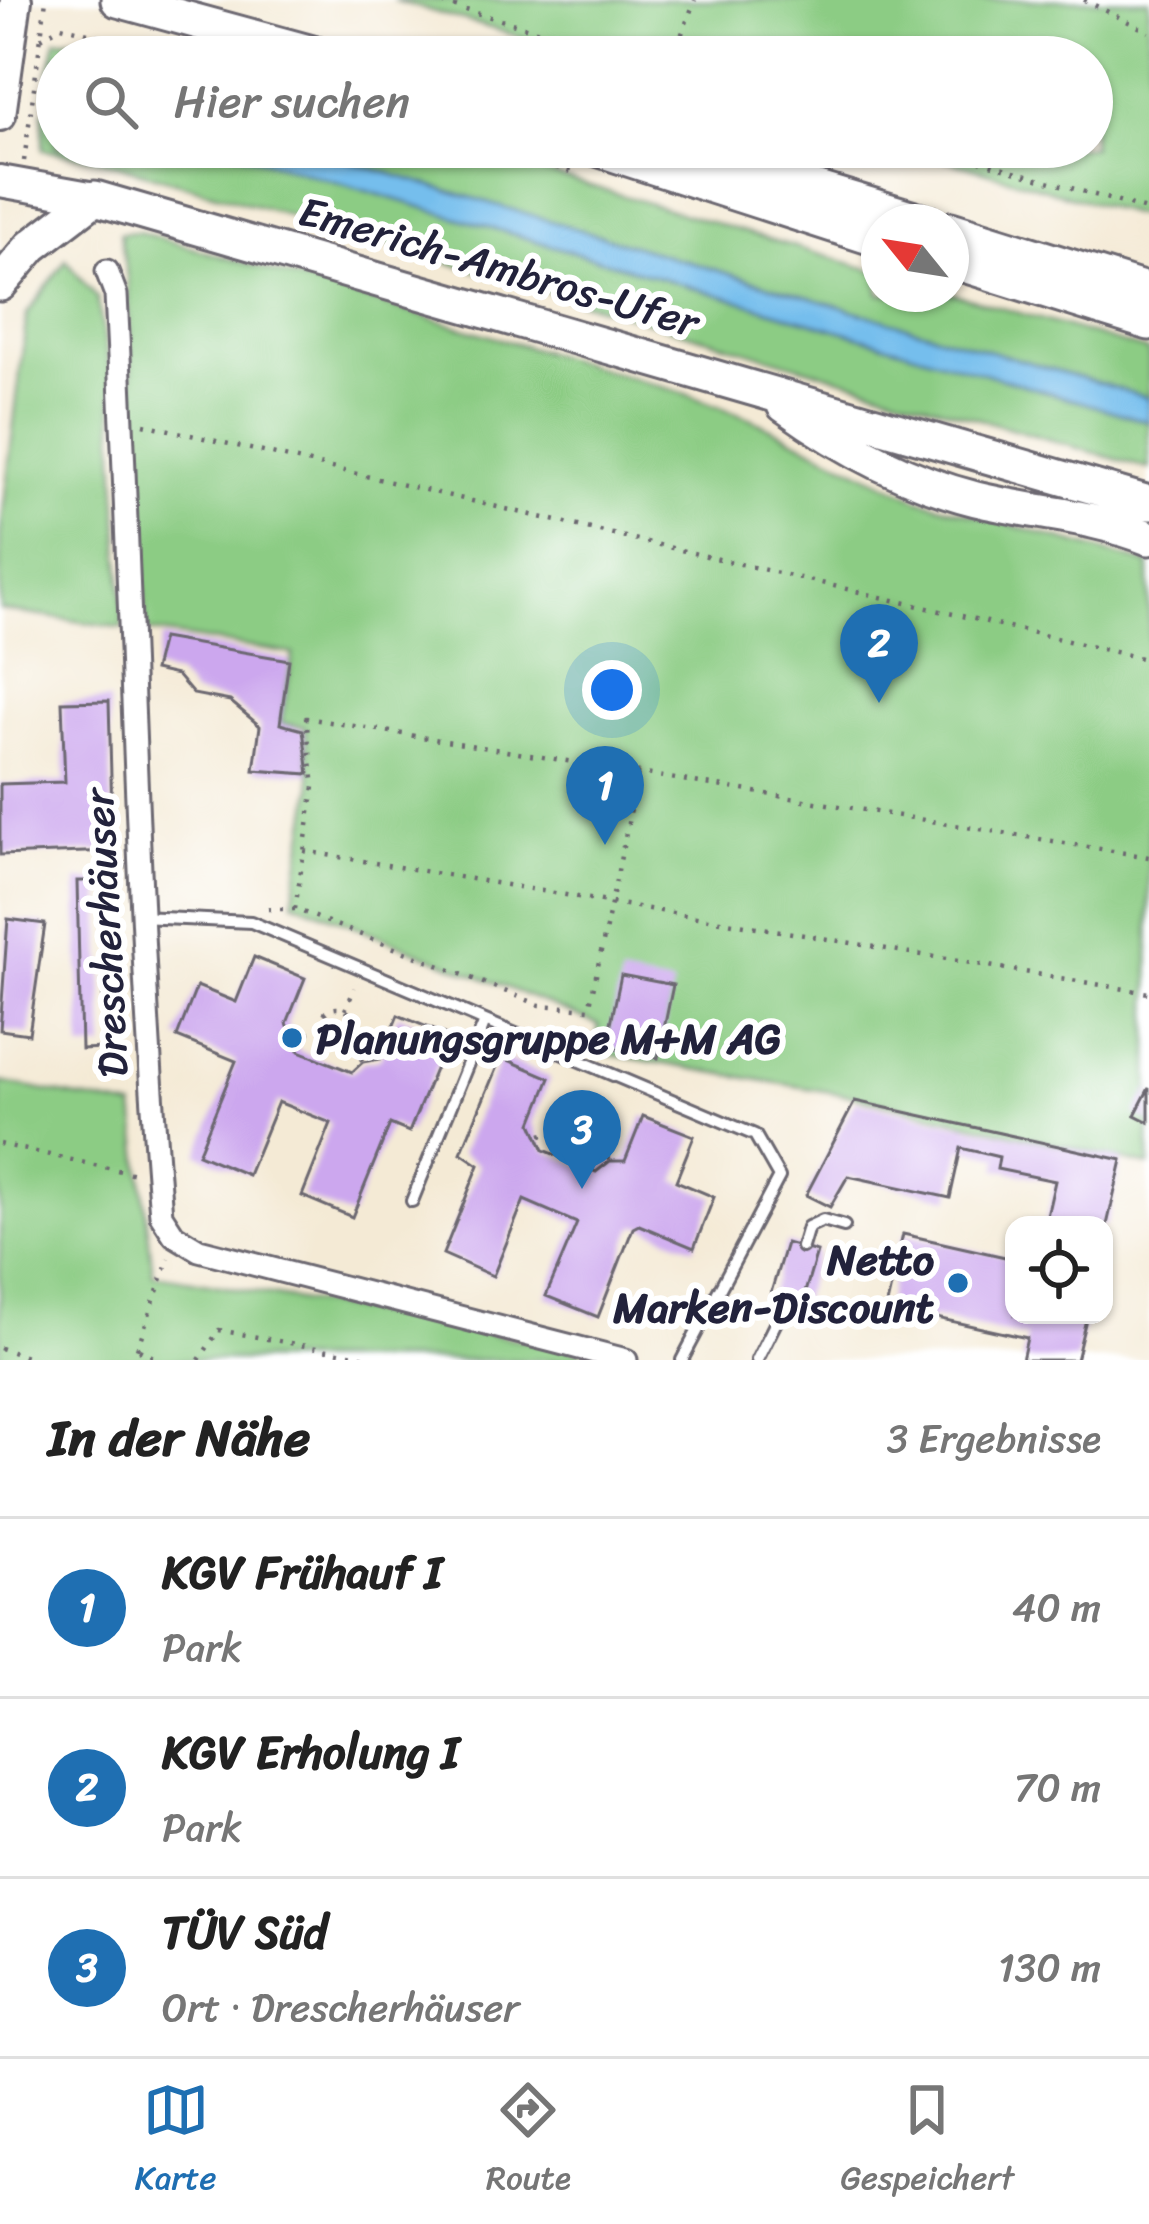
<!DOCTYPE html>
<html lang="de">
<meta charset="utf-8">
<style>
body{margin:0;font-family:Sriracha,sans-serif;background:#f6f6f6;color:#222}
.controls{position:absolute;right:36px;bottom:36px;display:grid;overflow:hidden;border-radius:24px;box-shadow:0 3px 9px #0004}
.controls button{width:108px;height:108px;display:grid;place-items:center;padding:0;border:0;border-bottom:3px solid #e0e0e0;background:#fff;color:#222;font:60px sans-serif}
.compass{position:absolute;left:861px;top:204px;width:108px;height:108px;border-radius:50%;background:#fff;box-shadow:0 3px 9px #0004;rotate:300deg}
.you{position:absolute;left:612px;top:690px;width:42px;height:42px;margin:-30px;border:9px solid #fff;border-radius:50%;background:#1a73e8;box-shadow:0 0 0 18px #1a73e833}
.badge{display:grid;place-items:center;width:78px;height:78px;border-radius:50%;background:#1f6fb2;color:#fff;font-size:39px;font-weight:700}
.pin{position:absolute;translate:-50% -99px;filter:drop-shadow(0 3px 6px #0008)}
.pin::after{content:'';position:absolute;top:63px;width:42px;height:36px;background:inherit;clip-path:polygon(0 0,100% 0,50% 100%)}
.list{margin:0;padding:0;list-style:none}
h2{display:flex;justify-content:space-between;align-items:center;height:156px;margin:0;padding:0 48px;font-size:51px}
h2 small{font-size:39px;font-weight:400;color:#767676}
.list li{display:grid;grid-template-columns:78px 1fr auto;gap:36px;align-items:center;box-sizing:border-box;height:180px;padding:0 48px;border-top:3px solid #e0e0e0}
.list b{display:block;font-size:45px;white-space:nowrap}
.list p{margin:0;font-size:39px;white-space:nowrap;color:#767676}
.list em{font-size:39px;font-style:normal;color:#767676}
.icon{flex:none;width:66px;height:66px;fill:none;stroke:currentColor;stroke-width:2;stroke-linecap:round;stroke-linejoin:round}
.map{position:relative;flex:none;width:1149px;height:1360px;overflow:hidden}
.search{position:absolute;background:#fff;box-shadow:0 3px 9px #0004;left:36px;right:36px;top:36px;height:132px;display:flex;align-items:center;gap:30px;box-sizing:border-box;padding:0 42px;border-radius:66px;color:#767676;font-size:45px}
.sheet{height:696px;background:#fff}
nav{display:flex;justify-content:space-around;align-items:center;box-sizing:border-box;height:168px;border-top:3px solid #e0e0e0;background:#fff;font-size:33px;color:#767676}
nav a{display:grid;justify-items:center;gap:6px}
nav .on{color:#1f6fb2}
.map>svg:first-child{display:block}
</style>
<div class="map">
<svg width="1149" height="1360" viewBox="0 0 1149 1360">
<rect width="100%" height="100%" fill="#fff"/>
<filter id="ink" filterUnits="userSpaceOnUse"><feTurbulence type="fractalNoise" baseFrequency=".00833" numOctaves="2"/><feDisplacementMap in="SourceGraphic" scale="24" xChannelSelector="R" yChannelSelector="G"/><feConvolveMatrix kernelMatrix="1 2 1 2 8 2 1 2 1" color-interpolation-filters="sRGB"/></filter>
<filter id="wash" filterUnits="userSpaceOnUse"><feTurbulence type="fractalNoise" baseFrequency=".004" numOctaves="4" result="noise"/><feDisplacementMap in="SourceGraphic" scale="48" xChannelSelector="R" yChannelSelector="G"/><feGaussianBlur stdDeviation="2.7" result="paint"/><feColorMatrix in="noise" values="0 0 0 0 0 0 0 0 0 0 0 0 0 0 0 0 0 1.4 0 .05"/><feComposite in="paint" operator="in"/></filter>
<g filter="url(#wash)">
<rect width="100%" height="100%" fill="#f4ead5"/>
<!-- green -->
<path fill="#8ccc84" stroke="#577760" stroke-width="3" d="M393,0H1149V219L901,147H1092V57H590Z
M87,38L154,57H57V82L47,81L56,40Z
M43,104L57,106V147H218L1149,422V469L97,159L43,150Z
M300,147H460L879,272V294L951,293L1149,351V398Z
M139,232L683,393L750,418L918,499L1149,564V1166L854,1096L594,1052L599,1025L293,901L312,788L305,727L281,723L293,654L146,631L127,277L120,233Z
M66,260L97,298L112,382L123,628L0,610V537L27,314Z
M0,1082L134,1108L153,1274L568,1348L599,1360H0Z"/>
<!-- water -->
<path fill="#74beed" stroke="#4b7094" stroke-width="3" d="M218,147H300L378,170L1149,398V422Z"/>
<!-- pier -->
<path fill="#f4ead5" d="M0,70L52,75L48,111L0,107Z"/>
<g id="blocks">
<!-- building -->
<path fill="#cca7ee" d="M162,638L289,660L280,724L303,730L309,774L254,770L260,726L230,701L193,694L177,675L154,670Z
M109,701L113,851L0,855V784L65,782L62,702Z
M77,881H100L104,1048L81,1049Z
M8,919L45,924L29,1034L0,1030Z
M254,957L305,978L287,1023L299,1051L352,1072L363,1062L380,1059L398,1015L449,1036L409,1132L390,1124L352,1217L302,1196L331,1123L278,1102L248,1175L198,1154L236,1061L177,1037L197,986L236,1002Z
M621,975L673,985L658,1058L606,1047Z
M501,1057L550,1078L532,1123L544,1150L596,1172L610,1161H625L643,1116L694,1136L676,1181L714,1197L694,1248L639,1225L633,1228L598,1317L546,1296L577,1223L524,1200L493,1276L443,1254L479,1165L461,1153Z
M1149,1088V1122L1135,1115Z
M855,1101L1122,1160L1107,1225H1045L1055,1181L997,1169L999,1157L961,1148L950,1198L848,1176L830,1207L806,1195Z
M903,1234L1014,1259V1315H1087L1076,1360H1022L1027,1338L932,1317L930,1323L885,1313Z
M786,1243L817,1252L800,1309L769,1299Z"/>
</g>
</g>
<g filter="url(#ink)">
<use href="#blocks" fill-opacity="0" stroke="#6c6871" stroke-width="3"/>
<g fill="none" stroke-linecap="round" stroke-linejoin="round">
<defs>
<path id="service" d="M139,917L251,922L755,1135L779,1177L682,1360
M412,1201L484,1024
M802,1247L808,1227L823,1220L844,1226
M757,1360L785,1304"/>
<path id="minor" d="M107,271L116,295C132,602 136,909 161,1215L174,1235L199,1250L626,1360"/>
<path id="secondary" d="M0,115L16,0
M0,181L95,198"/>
<path id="primary" d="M118,0L327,57
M591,147L879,240
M679,147L927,222
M951,229L1149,291
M951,261L1149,323
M0,284L32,246L95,198L1149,503
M784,405C841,446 908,482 976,499C1037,514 1087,514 1149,538"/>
</defs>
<!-- service casing -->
<use href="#service" stroke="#6c6871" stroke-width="16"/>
<!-- minor casing -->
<use href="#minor" stroke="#6c6871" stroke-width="27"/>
<!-- secondary casing -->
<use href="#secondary" stroke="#6c6871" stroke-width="36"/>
<!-- primary casing -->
<use href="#primary" stroke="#6c6871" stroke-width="39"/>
<!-- path -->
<path stroke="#6c6871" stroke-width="4.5" stroke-dasharray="3 9" stroke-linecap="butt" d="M431,0L630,57
M1084,0L1149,32
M41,38L61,26L183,57
M673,57L695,0
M487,147L575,173
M933,147L1149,211
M24,161L46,0
M144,424L1149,660
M304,851L1149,993
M268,909H295L540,1005L589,1009L638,775
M295,909L314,787L306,718L1149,857
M320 1025a17 17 0 1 1 34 0a17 17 0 1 1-34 0Z
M345,1010L355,988
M296,1034L320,1031
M349,1037L363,1062
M565 1125a17 17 0 1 1 34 0a17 17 0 1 1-34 0Z
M591,1109L600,1087
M541,1135L565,1127
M593,1138L610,1161
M0,1144L135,1174
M0,1348L36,1360
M139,1350L160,1360
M133,1360L169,1258
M199,1360L219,1330L382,1360"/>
<!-- service -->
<use href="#service" stroke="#fff" stroke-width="10"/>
<!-- minor -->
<use href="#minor" stroke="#fff" stroke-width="21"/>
<!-- secondary -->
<use href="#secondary" stroke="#fff" stroke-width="30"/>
<!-- primary -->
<use href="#primary" stroke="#fff" stroke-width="33"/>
</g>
</g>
<!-- markers -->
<g fill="#1f6fb2" stroke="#fff" stroke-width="4.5">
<circle cx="292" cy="1038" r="12"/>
<circle cx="958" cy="1283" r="12"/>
</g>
<g text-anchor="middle" stroke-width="12" stroke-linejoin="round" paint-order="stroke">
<!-- street labels -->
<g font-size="42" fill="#22223b" stroke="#fff">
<text transform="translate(499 266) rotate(16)" y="15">Emerich-Ambros-Ufer</text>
<text transform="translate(105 933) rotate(-93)" y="15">Drescherhäuser</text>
</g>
<!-- poi labels -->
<g font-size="42" font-weight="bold" fill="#22223b" stroke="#fff" text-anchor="start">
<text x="316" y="1053">Planungsgruppe M+M AG</text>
<text x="934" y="1274" text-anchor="end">Netto<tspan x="934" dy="48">Marken-Discount</tspan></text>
</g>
</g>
</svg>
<div class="controls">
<button><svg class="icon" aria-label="locate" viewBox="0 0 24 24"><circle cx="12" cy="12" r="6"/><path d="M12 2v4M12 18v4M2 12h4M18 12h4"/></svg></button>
</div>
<svg class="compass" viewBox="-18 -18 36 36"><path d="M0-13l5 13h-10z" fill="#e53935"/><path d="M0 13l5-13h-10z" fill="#767676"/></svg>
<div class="you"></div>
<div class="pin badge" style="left:605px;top:845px">1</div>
<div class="pin badge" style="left:879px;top:703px">2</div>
<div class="pin badge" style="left:582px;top:1189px">3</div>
<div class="search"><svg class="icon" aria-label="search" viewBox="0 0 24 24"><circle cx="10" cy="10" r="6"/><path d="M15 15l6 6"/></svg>Hier suchen</div>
</div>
<section class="sheet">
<h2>In der Nähe<small>3 Ergebnisse</small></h2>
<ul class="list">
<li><span class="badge">1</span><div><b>KGV Frühauf I</b><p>Park</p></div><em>40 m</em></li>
<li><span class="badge">2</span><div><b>KGV Erholung I</b><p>Park</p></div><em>70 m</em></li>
<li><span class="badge">3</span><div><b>TÜV Süd</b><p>Ort · Drescherhäuser</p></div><em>130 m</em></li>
</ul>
</section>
<nav>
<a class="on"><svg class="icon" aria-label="map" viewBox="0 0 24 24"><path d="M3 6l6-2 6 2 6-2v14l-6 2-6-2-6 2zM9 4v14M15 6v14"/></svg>Karte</a>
<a><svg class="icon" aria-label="directions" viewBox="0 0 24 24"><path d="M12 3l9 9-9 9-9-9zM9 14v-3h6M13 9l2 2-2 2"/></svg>Route</a>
<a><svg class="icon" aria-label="saved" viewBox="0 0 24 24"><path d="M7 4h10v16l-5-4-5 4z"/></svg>Gespeichert</a>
</nav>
